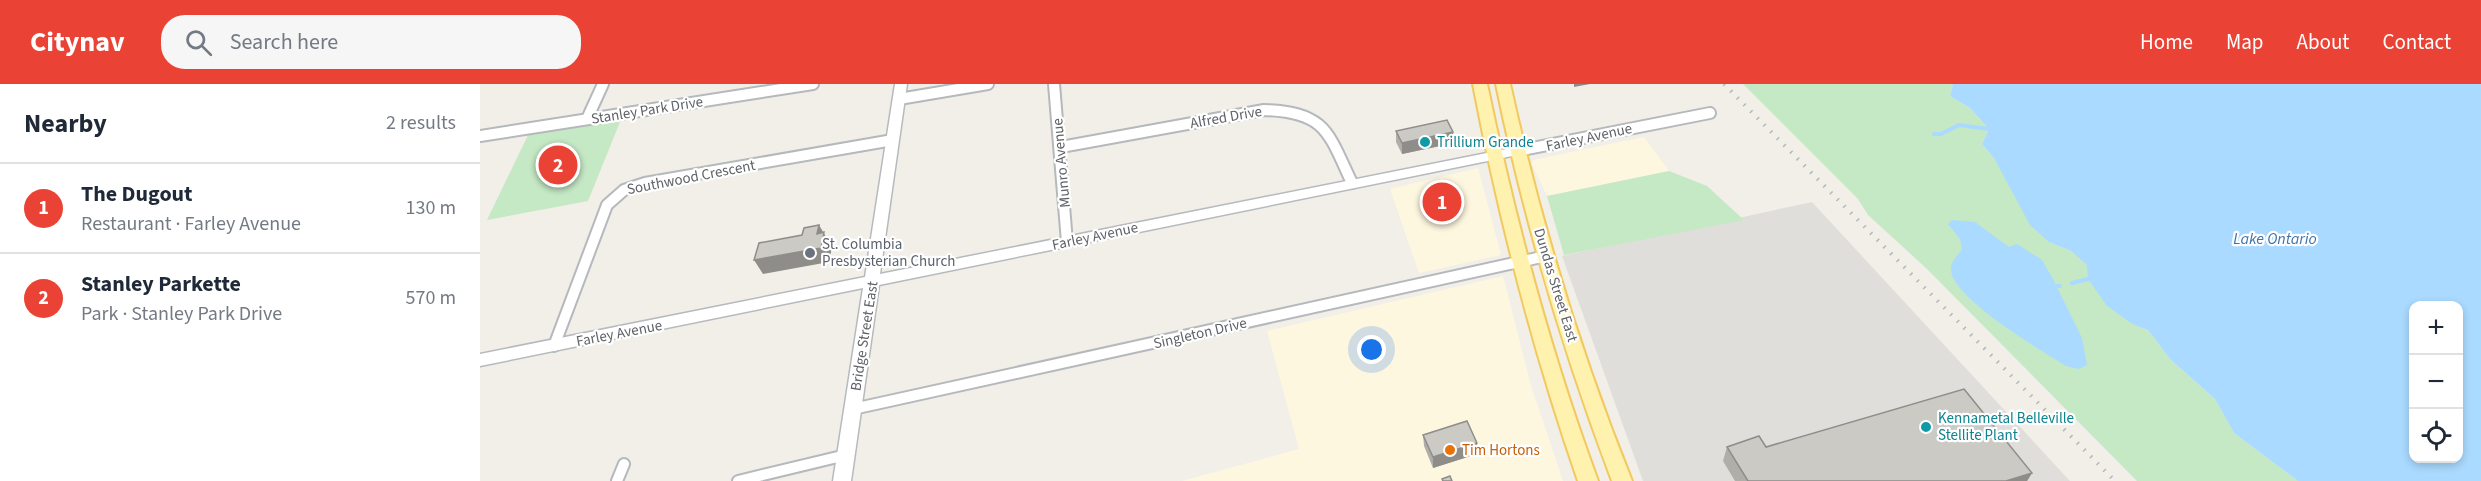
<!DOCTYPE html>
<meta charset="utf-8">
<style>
body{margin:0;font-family:"Source Sans 3",sans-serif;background:#f6f6f7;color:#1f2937}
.controls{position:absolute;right:18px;bottom:18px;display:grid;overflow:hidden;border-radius:12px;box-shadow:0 3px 9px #0003}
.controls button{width:54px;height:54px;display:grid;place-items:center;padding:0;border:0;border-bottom:2px solid #e0e1e3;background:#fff;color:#1f2937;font:30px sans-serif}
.you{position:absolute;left:892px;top:266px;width:21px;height:21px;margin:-15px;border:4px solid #fff;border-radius:50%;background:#1a73e8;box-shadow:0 0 0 9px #1a73e833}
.badge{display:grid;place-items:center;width:39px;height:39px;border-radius:50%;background:#ea4335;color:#fff;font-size:20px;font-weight:700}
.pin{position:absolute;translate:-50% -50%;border:3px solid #fff;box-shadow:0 2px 6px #0006}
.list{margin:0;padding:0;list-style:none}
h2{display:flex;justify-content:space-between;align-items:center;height:78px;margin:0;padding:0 24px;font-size:26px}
h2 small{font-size:20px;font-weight:400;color:#747a83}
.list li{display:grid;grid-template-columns:39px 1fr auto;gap:18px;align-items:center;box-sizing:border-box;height:90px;padding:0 24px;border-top:2px solid #e0e1e3}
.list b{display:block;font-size:22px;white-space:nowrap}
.list p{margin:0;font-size:20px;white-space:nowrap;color:#747a83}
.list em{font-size:20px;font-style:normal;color:#747a83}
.icon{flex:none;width:33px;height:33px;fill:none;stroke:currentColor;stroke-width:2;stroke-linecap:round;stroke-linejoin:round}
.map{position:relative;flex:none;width:2001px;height:397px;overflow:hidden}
header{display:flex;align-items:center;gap:36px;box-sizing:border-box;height:84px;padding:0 30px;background:#ea4335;color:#fff}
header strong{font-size:28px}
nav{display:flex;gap:33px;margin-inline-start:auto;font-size:21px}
.search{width:420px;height:54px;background:#f6f6f7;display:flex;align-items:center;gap:15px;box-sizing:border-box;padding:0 21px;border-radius:24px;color:#747a83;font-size:22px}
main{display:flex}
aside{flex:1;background:#fff}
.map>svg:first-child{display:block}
</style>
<header>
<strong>Citynav</strong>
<div class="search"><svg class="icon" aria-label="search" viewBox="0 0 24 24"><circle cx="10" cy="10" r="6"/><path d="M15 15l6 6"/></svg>Search here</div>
<nav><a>Home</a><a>Map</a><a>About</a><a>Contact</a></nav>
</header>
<main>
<aside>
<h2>Nearby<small>2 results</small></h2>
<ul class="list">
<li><span class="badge">1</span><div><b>The Dugout</b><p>Restaurant · Farley Avenue</p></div><em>130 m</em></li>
<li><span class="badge">2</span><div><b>Stanley Parkette</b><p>Park · Stanley Park Drive</p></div><em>570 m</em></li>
</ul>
</aside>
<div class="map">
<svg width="2001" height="397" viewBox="0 0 2001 397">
<rect width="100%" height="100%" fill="#f1efe8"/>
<!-- commercial -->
<path fill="#fef7e0" d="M1164,53L1189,87L1067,112L1052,80L1053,76Z
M998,84L1021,171L939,189L910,105Z
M1023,192L1051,302L1083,397H702L819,365L787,247Z"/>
<!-- industrial -->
<path fill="#e0deda" d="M1332,118L1590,397H1163L1082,172Z"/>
<!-- green -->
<path fill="#c5e8c5" d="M1263,0H1473L1470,12L1490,24L1509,45L1502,60L1514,74L1569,158L1591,167L1608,181V195L1654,241L1668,246L1690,275L1735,315L1754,349L1818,397H1657L1446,184L1388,131L1378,115Z
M142,33L108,117L7,136L49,49Z
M1189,87L1227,102L1264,136L1084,171L1067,112Z"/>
<!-- water -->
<path fill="#aadaff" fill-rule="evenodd" d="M1473,0H2001V397H1818L1754,349L1735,315L1690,275L1668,246L1654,241L1627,222L1608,195L1607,181L1591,167L1569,158L1550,141L1514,74L1502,60L1509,45L1490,24L1470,12ZM1934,222H1978V374H1934Z
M1472,136L1495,138L1529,163L1537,160L1562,176L1573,195L1602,254L1607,281L1598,285L1586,282C1562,267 1472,214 1471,186C1470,178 1478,171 1482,166L1480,155L1468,140Z"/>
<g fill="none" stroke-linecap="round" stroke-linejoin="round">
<!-- stream -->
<path stroke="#aadaff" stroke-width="4" d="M1454,50H1461L1479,41L1509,45
M1592,199L1608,195
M1577,202H1580"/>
<defs>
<path id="street" d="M574,0L587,158
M419,15L508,0
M107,35L123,0
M0,52L333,0
M581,63L784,26C846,28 848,48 872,99
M1037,67L1230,29
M74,262L127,121L144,106L165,99L413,56
M373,325L1066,172
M137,397L144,380
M258,397L366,371"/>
<path id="secondary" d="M415,0H427L400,190L1037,63L1044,67L1037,71L399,201L371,397H353L383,204L0,282V270L385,193Z"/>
<path id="primary" d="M993,0H1007C1035,135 1070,267 1118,397H1098C1053,267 1019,135 993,0Z
M1016,0H1030C1060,136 1100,268 1152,397H1132C1083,267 1044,136 1016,0Z"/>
</defs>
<!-- street casing -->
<use href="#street" stroke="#b5b8bc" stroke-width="14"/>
<!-- secondary casing -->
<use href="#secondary" stroke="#b6babf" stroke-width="3"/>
<!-- primary casing -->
<use href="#primary" stroke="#f2c960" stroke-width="4"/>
<!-- street -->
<use href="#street" stroke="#fff" stroke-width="10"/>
<!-- secondary -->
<use href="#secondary" fill="#fff" fill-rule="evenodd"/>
<!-- primary -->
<use href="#primary" fill="#fff2af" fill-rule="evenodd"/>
<!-- rail -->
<path stroke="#b6b7b8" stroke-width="4" stroke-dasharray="1.5 8" stroke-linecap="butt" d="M1244,0L1635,397"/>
</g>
<!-- wall -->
<path fill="#afaea9" d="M916,47L973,48L974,59L922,70L916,58Z
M943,351L997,359V370L953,384L944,362Z
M1247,363H1286L1552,389L1547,397H1255L1243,377Z"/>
<!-- shaded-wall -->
<path fill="#8f8d8a" d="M1094,0H1110L1094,3Z
M973,48L974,59L922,70V59Z
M339,141L352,163L349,178L283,190L274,176L337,150Z
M997,359V370L953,384V373Z
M1552,389L1547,397H1526Z"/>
<!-- building -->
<path fill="#cccac5" stroke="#8f8d8a" stroke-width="1.5" d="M967,36L973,48L922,59L916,47Z
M339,141L337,150L344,148L341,164L274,176L279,159L322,151L324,144Z
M1484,305L1552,389L1526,397H1268L1247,363L1279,352L1286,363Z
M987,337L997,359L953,373L943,351Z
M970,392L972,397H963L962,395Z"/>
<!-- markers -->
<g fill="#0f9aa8" stroke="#fff" stroke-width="2">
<circle cx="945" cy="58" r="6"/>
<circle cx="1446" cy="343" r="6"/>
</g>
<circle fill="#6b7280" stroke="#fff" stroke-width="2" cx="330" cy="169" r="6"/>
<circle fill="#e8710a" stroke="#fff" stroke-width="2" cx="970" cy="366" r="6"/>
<g text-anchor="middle" stroke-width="4.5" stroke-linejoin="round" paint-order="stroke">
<!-- street labels -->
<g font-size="15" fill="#5f6368" stroke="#fff">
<text transform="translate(167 26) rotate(-9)" y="5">Stanley Park Drive</text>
<text transform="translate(746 33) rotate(-10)" y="5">Alfred Drive</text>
<text transform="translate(1109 53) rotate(-12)" y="5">Farley Avenue</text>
<text transform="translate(581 79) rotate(-95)" y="5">Munro Avenue</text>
<text transform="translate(211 93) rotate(-11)" y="5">Southwood Crescent</text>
<text transform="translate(615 152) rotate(-12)" y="5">Farley Avenue</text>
<text transform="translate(1076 201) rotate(73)" y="5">Dundas Street East</text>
<text transform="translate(139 249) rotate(-11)" y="5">Farley Avenue</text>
<text transform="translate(720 249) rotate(-13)" y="5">Singleton Drive</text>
<text transform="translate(384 252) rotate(-81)" y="5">Bridge Street East</text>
</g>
<!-- culture labels -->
<g font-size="15" fill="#0d838f" stroke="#fff" text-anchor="start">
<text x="957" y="63">Trillium Grande</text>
<text x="1458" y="339">Kennametal Belleville<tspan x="1458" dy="17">Stellite Plant</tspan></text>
</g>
<!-- worship labels -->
<g font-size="15" fill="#5b616d" stroke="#fff" text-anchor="start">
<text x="342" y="165">St. Columbia<tspan x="342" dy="17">Presbysterian Church</tspan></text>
</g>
<!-- food labels -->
<g font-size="15" fill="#c56008" stroke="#fff" text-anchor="start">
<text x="982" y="371">Tim Hortons</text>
</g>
<!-- water labels -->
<g font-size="16" font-style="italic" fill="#4174aa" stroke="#fff">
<text x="1795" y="160">Lake Ontario</text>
</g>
</g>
</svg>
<div class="controls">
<button>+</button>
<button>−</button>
<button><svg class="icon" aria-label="locate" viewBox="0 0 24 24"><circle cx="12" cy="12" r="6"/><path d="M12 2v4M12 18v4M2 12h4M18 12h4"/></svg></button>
</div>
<div class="you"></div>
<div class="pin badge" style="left:962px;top:118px">1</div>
<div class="pin badge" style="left:78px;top:81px">2</div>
</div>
</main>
